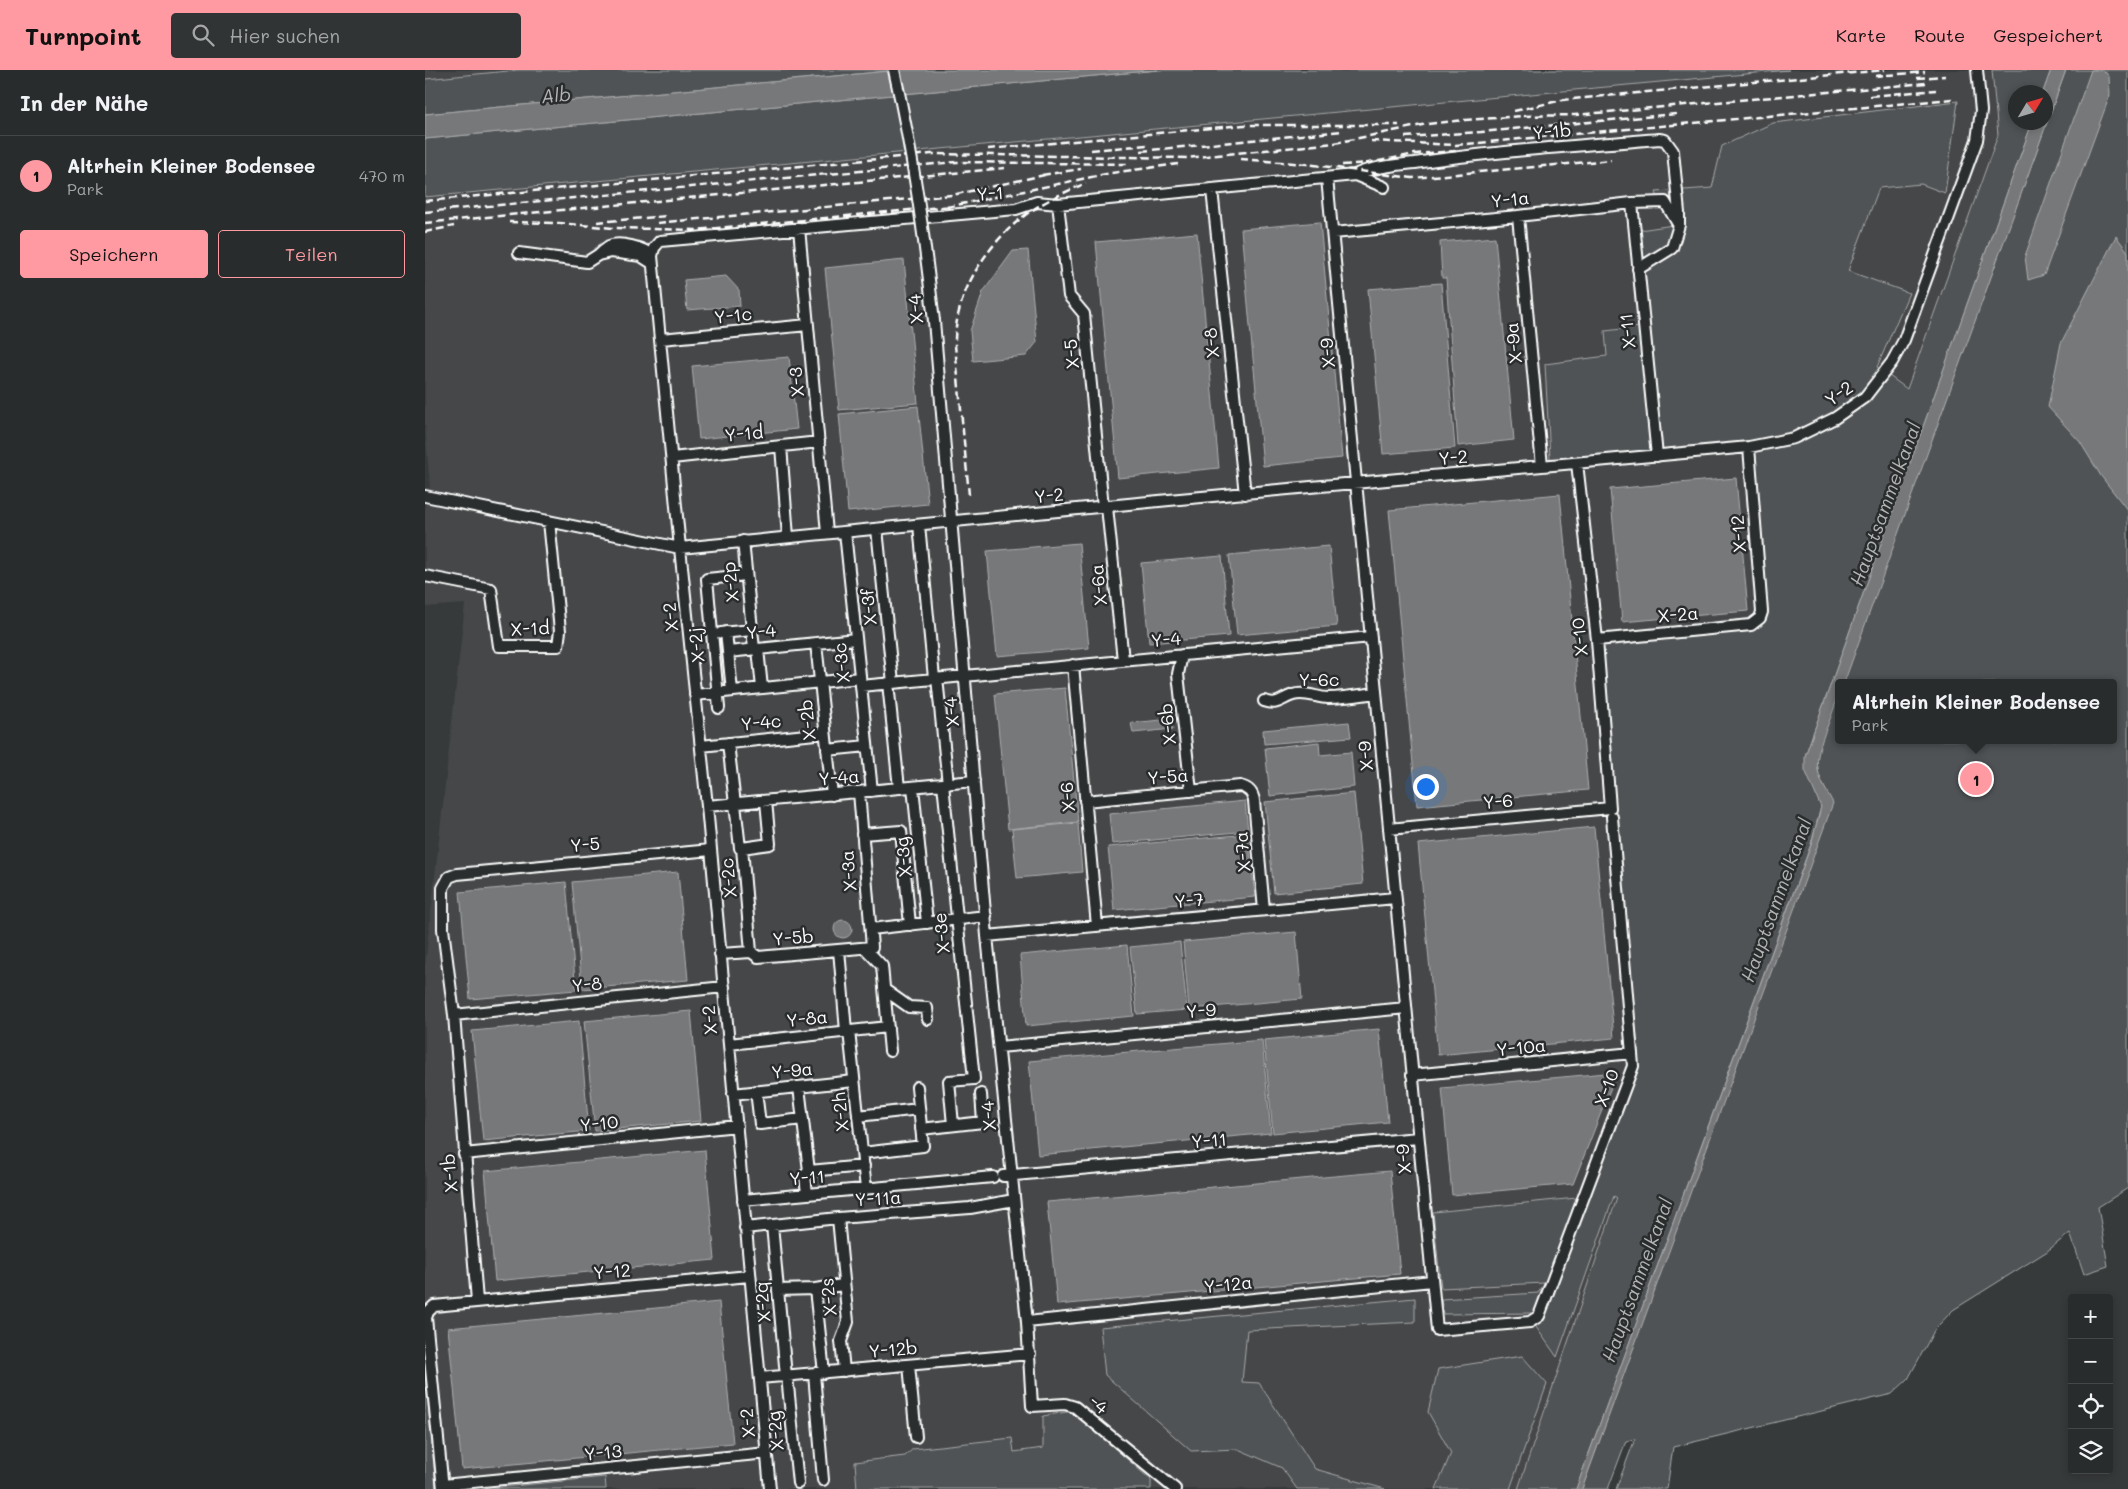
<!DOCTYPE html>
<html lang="de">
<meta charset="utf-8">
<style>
body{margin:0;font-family:Mali,sans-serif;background:#313434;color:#f1f3f6}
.controls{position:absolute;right:15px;bottom:15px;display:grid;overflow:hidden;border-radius:5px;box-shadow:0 2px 8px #0003}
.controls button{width:45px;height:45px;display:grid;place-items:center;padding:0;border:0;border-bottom:1px solid #454848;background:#292c2c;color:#f1f3f6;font:25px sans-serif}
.compass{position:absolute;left:1583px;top:15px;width:45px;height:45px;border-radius:50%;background:#292c2c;box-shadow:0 2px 8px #0003;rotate:52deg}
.you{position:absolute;left:1000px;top:716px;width:18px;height:18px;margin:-12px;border:4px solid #fff;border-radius:50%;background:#1a73e8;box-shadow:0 0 0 8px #1a73e833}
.badge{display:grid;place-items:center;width:32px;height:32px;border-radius:50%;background:#ff9aa2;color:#111;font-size:16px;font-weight:700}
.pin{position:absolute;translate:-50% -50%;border:2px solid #fff;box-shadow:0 1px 5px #0006}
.popup{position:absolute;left:1410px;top:609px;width:282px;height:65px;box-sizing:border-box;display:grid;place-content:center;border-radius:5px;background:#292c2c;filter:drop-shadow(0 1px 4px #0005);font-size:16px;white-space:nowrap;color:#a5a7a9}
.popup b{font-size:19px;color:#f1f3f6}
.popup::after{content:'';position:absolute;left:50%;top:100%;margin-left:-10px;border:10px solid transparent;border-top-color:#292c2c}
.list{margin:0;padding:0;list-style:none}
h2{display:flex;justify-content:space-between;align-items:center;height:65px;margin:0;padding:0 20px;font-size:21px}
h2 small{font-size:16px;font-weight:400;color:#a5a7a9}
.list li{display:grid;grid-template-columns:32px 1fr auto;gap:15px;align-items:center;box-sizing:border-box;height:80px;padding:0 20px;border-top:1px solid #454848}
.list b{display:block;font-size:19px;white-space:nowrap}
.list p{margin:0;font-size:16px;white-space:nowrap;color:#a5a7a9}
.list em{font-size:16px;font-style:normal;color:#a5a7a9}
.actions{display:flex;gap:10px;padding:15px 20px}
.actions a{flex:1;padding:11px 0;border:1px solid #ff9aa2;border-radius:5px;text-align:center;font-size:18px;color:#ff9aa2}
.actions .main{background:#ff9aa2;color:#111}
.icon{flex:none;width:28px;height:28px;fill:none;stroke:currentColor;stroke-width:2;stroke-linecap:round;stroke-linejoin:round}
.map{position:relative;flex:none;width:1703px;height:1419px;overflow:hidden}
header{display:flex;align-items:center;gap:30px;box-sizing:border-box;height:70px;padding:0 25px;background:#ff9aa2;color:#111}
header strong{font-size:24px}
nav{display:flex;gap:28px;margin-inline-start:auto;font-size:18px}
.search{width:350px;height:45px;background:#313434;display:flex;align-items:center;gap:12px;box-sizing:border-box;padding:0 18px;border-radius:5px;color:#a5a7a9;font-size:19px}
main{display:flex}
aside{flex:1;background:#292c2c}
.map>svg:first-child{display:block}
</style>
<header>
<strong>Turnpoint</strong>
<div class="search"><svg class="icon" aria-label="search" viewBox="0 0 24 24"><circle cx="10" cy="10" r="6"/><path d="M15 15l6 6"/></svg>Hier suchen</div>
<nav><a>Karte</a><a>Route</a><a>Gespeichert</a></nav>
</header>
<main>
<aside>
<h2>In der Nähe<small></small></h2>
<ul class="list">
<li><span class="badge">1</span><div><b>Altrhein Kleiner Bodensee</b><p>Park</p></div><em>470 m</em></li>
</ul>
<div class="actions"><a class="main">Speichern</a><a>Teilen</a></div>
</aside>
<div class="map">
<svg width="1703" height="1419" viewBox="0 0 1703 1419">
<rect width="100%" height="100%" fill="#373a3b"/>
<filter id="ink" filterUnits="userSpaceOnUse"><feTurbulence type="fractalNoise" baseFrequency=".02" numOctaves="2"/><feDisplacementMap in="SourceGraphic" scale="10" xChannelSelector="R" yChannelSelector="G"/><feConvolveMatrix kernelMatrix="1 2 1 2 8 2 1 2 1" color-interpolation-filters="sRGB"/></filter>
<g filter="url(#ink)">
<!-- built -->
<path fill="#444748" d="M0,0H94L0,9Z
M1364,0H1567L1573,65L1193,1124L1093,1419H0V896L40,534L0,537V418H5L0,355V127Z"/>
<!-- green -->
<path fill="#505354" stroke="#a8a9aa" d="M94,0H475L0,44V9Z
M733,0H1364L0,127V69Z
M1567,0H1626L1618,22H1590V52L1607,53L1380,686L1396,737L1386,774L1151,1419H1093L1192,1128L1189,1126L1132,1287L1111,1257L1112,1243L1018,1244L1016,1229L1113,1223L1120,1213L1016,1218L1008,1142L1162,1127L1214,996L1176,573L1337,556L1324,374L1125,389L1120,294L1182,286L1180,261L1223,256L1215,160L1248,155L1233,129L1231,122L1287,118L1297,76L1348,53L1533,31L1520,123L1496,114L1454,118L1423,201L1484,223L1452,297L1482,319L1573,65Z
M1641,0H1703V1118L1673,1137L1683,1196L1659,1204L1645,1163L1621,1182L1528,1240L1510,1259L1483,1309L1467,1324L1248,1377L1242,1419H1191L1210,1369L1201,1371L1183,1419H1157L1406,733L1394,705L1391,684L1413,624L1414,670H1688V613H1418Z
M990,1228V1252L822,1260L817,1312L834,1313L890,1399L960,1419H872L857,1398L813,1379L766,1381L680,1305L675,1257Z
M1097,1286L1122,1314L1085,1419H1011L1026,1383L1003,1342L1013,1299Z
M0,1301L11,1419H0Z
M647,1341L726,1410V1419H432L430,1392L480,1386L488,1379L587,1368L589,1382L618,1378V1346Z
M180,1407L181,1419H57Z"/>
<!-- water -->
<path fill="#767879" stroke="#adaeaf" d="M475,0H733L0,69V44Z
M1626,0H1641L1419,613H1414C1414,641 1388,676 1393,700C1395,712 1403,723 1408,733L1157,1419H1151L1386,775L1396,737L1380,700V686L1607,53L1620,52V22H1618Z
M1666,0H1678L1684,6L1685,25L1619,205L1603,210L1600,186Z
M895,152L917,388L838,396L816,159Z
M772,163L794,398L693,408L671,172Z
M1691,166L1703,182V441L1676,406L1655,372L1623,337L1636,273Z
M1070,167L1089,370L1033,376L1021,208H1017L1015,172Z
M603,180L612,272L601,286L548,291L545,261L558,222L588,181Z
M479,190L493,333L414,340L400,198Z
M301,206L314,220L315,236L262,240L259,210Z
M1016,213L1030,378L958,384L943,219Z
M364,287L372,359L274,369L267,296Z
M493,336L503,434L423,442L414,344Z
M1311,408L1323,541L1197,552L1185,419Z
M1135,424L1163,720L992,736L964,440Z
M654,473L664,578L572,586L562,481Z
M904,476L912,556L812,565L804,485Z
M797,486L804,566L724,573L716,493Z
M640,618L653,752L583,759L570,624Z
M746,649L748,659L708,663L706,653Z
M924,652L926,667L839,674L838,660Z
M894,672L895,685L926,682L929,717L845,726L840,678Z
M929,723L938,814L849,823L840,732Z
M820,731L823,761L687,774L684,744Z
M653,753L657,802L592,808L587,759Z
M1169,757L1189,968L1013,985L993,774Z
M823,764L830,827L689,840L683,777Z
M253,802L263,910L157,919L147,812Z
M141,812L151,920L45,929L35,822Z
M409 859a9 9 0 1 1 18 0a9 9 0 1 1-18 0Z
M871,862L877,929L764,939L758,872Z
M755,872L762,940L712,944L705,877Z
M702,875L709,946L601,956L595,885Z
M266,941L276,1051L170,1061L159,951Z
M154,951L164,1061L58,1071L47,961Z
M954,959L963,1052L848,1063L839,970Z
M837,970L846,1063L613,1085L604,991Z
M1192,1002L1148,1114L1027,1125L1017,1018Z
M280,1080L290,1190L70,1211L60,1101Z
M965,1101L975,1204L632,1235L622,1132Z
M294,1232L308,1373L37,1399L23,1258Z"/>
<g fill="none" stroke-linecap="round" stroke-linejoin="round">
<defs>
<path id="minor" d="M930,105C945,97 973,95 990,93C1071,81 1152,76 1234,69L1240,70L1248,81L1254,143V155L1247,178L1213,199
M902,108L1012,1260L1105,1252L1114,1246L1208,996L1187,747
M787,120L820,424
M1207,133L1232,386
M633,134L644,226L659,244L678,437
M1093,146L1117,396
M374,158L402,463
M908,163L1093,146L1207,133L1240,132L1253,154
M94,183L162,192L173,185L186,182L216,186L227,193
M174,184C177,181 181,178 184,176C194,171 220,178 227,186
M509,251L562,866L602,1252L607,1336L640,1334L650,1337L750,1419
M236,269L383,255
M356,376L363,467
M247,388L394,372
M0,426L255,478L227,186L229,178L235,171L591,139L612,132L633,134L930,105L959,117
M682,437L698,590
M494,455L509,608
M452,459L468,613
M420,462L447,721
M318,471L329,579
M0,506L66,519L74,576H133L135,561L124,451
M301,562L307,621
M296,563L327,560
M1172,570L1326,555L1335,548L1337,542L1324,377
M391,573L407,725
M333,579L337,618
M303,582L431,569
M757,585L753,604L766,721
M648,595L672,856
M512,608L523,714
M463,613L474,718
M436,616L946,567
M270,625L435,608
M839,631C854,636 855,629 868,625C880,621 892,628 903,628C919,628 936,625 951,623
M294,638L282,509L321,505
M303,673L315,778H317L326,882
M276,676L400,663
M402,680L442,676
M518,714L549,1009L524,1011L528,1055
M488,717L502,853
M660,731L815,716C824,718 828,723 829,731L839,840
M282,736L549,711
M964,759L1185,738L1172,570L1152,393
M437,764L476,761L485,855
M317,778L345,774L341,731
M446,859L561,846
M562,866L970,828
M440,878L457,896L465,981
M414,880L421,961
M295,884L326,882L333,887L447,877L434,722
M460,920L484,937L502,938L503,949
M29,945L299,917
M424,961L441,1119
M304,974L463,957
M574,977L981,938
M987,1005L1207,983
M374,1017L384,1101L439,1096
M331,1021L335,1054L378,1049
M308,1024L429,1011
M433,1046L494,1039
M496,1059L558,1052L556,1024
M437,1083L498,1076L492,1017
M39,1084L312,1056
M578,1106L993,1068
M382,1124L380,1105L384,1101
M318,1130L568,1107
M413,1148L423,1252L416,1271L419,1301
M347,1155L361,1306
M320,1158L413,1148L545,1138L589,1130
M353,1220L390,1219
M52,1231L29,945L18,859V818L24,807L32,804L286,780
M602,1252L1007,1211
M484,1295L491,1367
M399,1303L390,1219L418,1215
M389,1304L398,1410
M362,1306L373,1413
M335,1308L605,1284
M18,1415L342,1383
M18,1419L1,1248L3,1242L9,1236L324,1206
M345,1419L282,736L255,478L744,430L1324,377L1369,368L1410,348L1440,327L1467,292L1479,270L1552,70L1556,41L1552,0"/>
</defs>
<!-- minor casing -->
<use href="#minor" stroke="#fff" stroke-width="14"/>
<!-- minor -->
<use href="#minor" stroke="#2a2d2e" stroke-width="10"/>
<!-- rail -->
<path stroke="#fff" stroke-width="2.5" stroke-dasharray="8 4" stroke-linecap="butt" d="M1450,6L1500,2
M1492,8L1520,6
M1445,26L1511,20
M1089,41L1137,30L1460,0
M980,67L1056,62L1251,44
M946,71L1031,75L1527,29
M563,79L819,55H974
M666,80L723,75
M716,81L917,61
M815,89L882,94L987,108L1186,90
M917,95L943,93L990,84L1031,81
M617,105L656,99
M0,131L506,84L762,88L910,73L1002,54L1040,50L1099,46L1150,45L1501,13
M522,137L686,103L753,94
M0,142L531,92L703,94
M84,152L134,153L189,158L271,160L528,136
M172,152L242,146
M0,153L580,98
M232,153L527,125L624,104
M0,162L29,156
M544,425L530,275C529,223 562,173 603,143C621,130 641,122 661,113"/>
<defs>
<path id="minor-bridge" d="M469,0C488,83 499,166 509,251"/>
</defs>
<!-- minor-bridge casing -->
<use href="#minor-bridge" stroke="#fff" stroke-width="14" stroke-linecap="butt"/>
<!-- minor-bridge -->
<use href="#minor-bridge" stroke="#2a2d2e" stroke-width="10"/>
</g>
</g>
<g text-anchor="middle" stroke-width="5" stroke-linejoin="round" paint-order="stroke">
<!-- street labels -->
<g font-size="18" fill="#fff" stroke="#2a2d2e">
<text transform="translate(1127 62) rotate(-6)" y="6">Y-1b</text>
<text transform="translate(565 124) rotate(-4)" y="6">Y-1</text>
<text transform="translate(1085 130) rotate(-6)" y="6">Y-1a</text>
<text transform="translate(491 239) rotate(-96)" y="6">X-4</text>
<text transform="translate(308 246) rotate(-6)" y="6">Y-1c</text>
<text transform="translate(1203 261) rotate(-96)" y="6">X-11</text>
<text transform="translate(787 273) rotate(-96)" y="6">X-8</text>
<text transform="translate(1089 273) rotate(-96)" y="6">X-9a</text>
<text transform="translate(903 283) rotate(-95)" y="6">X-9</text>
<text transform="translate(647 284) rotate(-95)" y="6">X-5</text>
<text transform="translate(372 312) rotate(-95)" y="6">X-3</text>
<text transform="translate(1414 324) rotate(-35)" y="6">Y-2</text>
<text transform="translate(319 364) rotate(-6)" y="6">Y-1d</text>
<text transform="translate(1028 388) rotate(-5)" y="6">Y-2</text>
<text transform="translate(624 426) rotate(-6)" y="6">Y-2</text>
<text transform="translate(1314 464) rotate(-94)" y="6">X-12</text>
<text transform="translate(306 512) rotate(-96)" y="6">X-2p</text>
<text transform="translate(674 515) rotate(-96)" y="6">X-6a</text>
<text transform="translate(444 537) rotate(-96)" y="6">X-3f</text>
<text transform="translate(1253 545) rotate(-5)" y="6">X-2a</text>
<text transform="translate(246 547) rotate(-96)" y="6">X-2</text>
<text transform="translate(105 559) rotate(-3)" y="6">X-1d</text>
<text transform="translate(336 562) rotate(-6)" y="6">Y-4</text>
<text transform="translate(1155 567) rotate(-96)" y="6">X-10</text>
<text transform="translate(741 570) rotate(-5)" y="6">Y-4</text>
<text transform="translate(272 575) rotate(-96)" y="6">X-2j</text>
<text transform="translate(417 593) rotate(-96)" y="6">X-3c</text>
<text x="894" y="616">Y-6c</text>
<text transform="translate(527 642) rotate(-95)" y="6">X-4</text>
<text transform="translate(383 650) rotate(-96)" y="6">X-2b</text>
<text transform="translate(336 653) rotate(-6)" y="6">Y-4c</text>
<text transform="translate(743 654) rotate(-96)" y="6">X-6b</text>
<text transform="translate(941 686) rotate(-95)" y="6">X-9</text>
<text transform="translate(743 707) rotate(-5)" y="6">Y-5a</text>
<text transform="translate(414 708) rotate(-5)" y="6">Y-4a</text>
<text transform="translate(643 727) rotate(-95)" y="6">X-6</text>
<text transform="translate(1073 732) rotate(-5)" y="6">Y-6</text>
<text transform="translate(160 775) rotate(-5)" y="6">Y-5</text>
<text transform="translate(818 782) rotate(-95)" y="6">X-7a</text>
<text transform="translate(479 787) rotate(-96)" y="6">X-3g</text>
<text transform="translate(424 801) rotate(-95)" y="6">X-3a</text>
<text transform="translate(304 808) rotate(-96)" y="6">X-2c</text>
<text transform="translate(764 831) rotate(-5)" y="6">Y-7</text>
<text transform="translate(517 863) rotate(-96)" y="6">X-3e</text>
<text transform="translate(368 868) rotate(-5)" y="6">Y-5b</text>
<text transform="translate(162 915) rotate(-6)" y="6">Y-8</text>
<text transform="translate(776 941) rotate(-5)" y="6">Y-9</text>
<text transform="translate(382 949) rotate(-6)" y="6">Y-8a</text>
<text transform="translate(285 950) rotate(-95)" y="6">X-2</text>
<text transform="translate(1096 978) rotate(-6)" y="6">Y-10a</text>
<text transform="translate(367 1001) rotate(-6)" y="6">Y-9a</text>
<text transform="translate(1182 1018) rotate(-69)" y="6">X-10</text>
<text transform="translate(416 1042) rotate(-96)" y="6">X-2h</text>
<text transform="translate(564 1046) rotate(-95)" y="6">X-4</text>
<text transform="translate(174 1054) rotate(-6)" y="6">Y-10</text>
<text transform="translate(784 1071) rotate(-5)" y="6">Y-11</text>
<text transform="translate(979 1089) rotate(-95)" y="6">X-9</text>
<text transform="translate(25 1103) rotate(-95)" y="6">X-1b</text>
<text transform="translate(382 1108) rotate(-5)" y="6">Y-11</text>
<text transform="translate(453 1129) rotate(-4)" y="6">Y-11a</text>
<text transform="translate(187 1202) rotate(-5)" y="6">Y-12</text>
<text transform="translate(803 1215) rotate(-6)" y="6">Y-12a</text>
<text transform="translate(404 1227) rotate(-96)" y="6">X-2s</text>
<text transform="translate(338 1232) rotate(-95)" y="6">X-2q</text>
<text transform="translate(468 1280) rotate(-5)" y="6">Y-12b</text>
<text transform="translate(673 1335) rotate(38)" y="6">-4</text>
<text transform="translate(323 1353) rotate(-95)" y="6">X-2</text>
<text transform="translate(351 1361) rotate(-96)" y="6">X-2g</text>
<text transform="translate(178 1383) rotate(-6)" y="6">Y-13</text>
</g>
<!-- water labels -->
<g font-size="19" font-style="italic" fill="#b4b5b5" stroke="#2a2d2e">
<text transform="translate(131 25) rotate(-5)" y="7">Alb</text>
<text transform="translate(1460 434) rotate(-70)" y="7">Hauptsammelkanal</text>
<text transform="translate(1351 830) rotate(-70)" y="7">Hauptsammelkanal</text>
<text transform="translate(1212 1210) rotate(-70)" y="7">Hauptsammelkanal</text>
</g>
</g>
</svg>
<div class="controls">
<button>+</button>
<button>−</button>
<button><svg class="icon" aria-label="locate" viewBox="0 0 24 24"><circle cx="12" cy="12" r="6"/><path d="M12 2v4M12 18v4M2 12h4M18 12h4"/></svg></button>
<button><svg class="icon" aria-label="layers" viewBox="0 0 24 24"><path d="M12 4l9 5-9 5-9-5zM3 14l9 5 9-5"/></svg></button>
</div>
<svg class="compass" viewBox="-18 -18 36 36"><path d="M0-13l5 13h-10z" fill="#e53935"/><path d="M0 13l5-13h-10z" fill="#a5a7a9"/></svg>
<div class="you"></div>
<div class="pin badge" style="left:1551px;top:709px">1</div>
<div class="popup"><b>Altrhein Kleiner Bodensee</b>Park</div>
</div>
</main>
